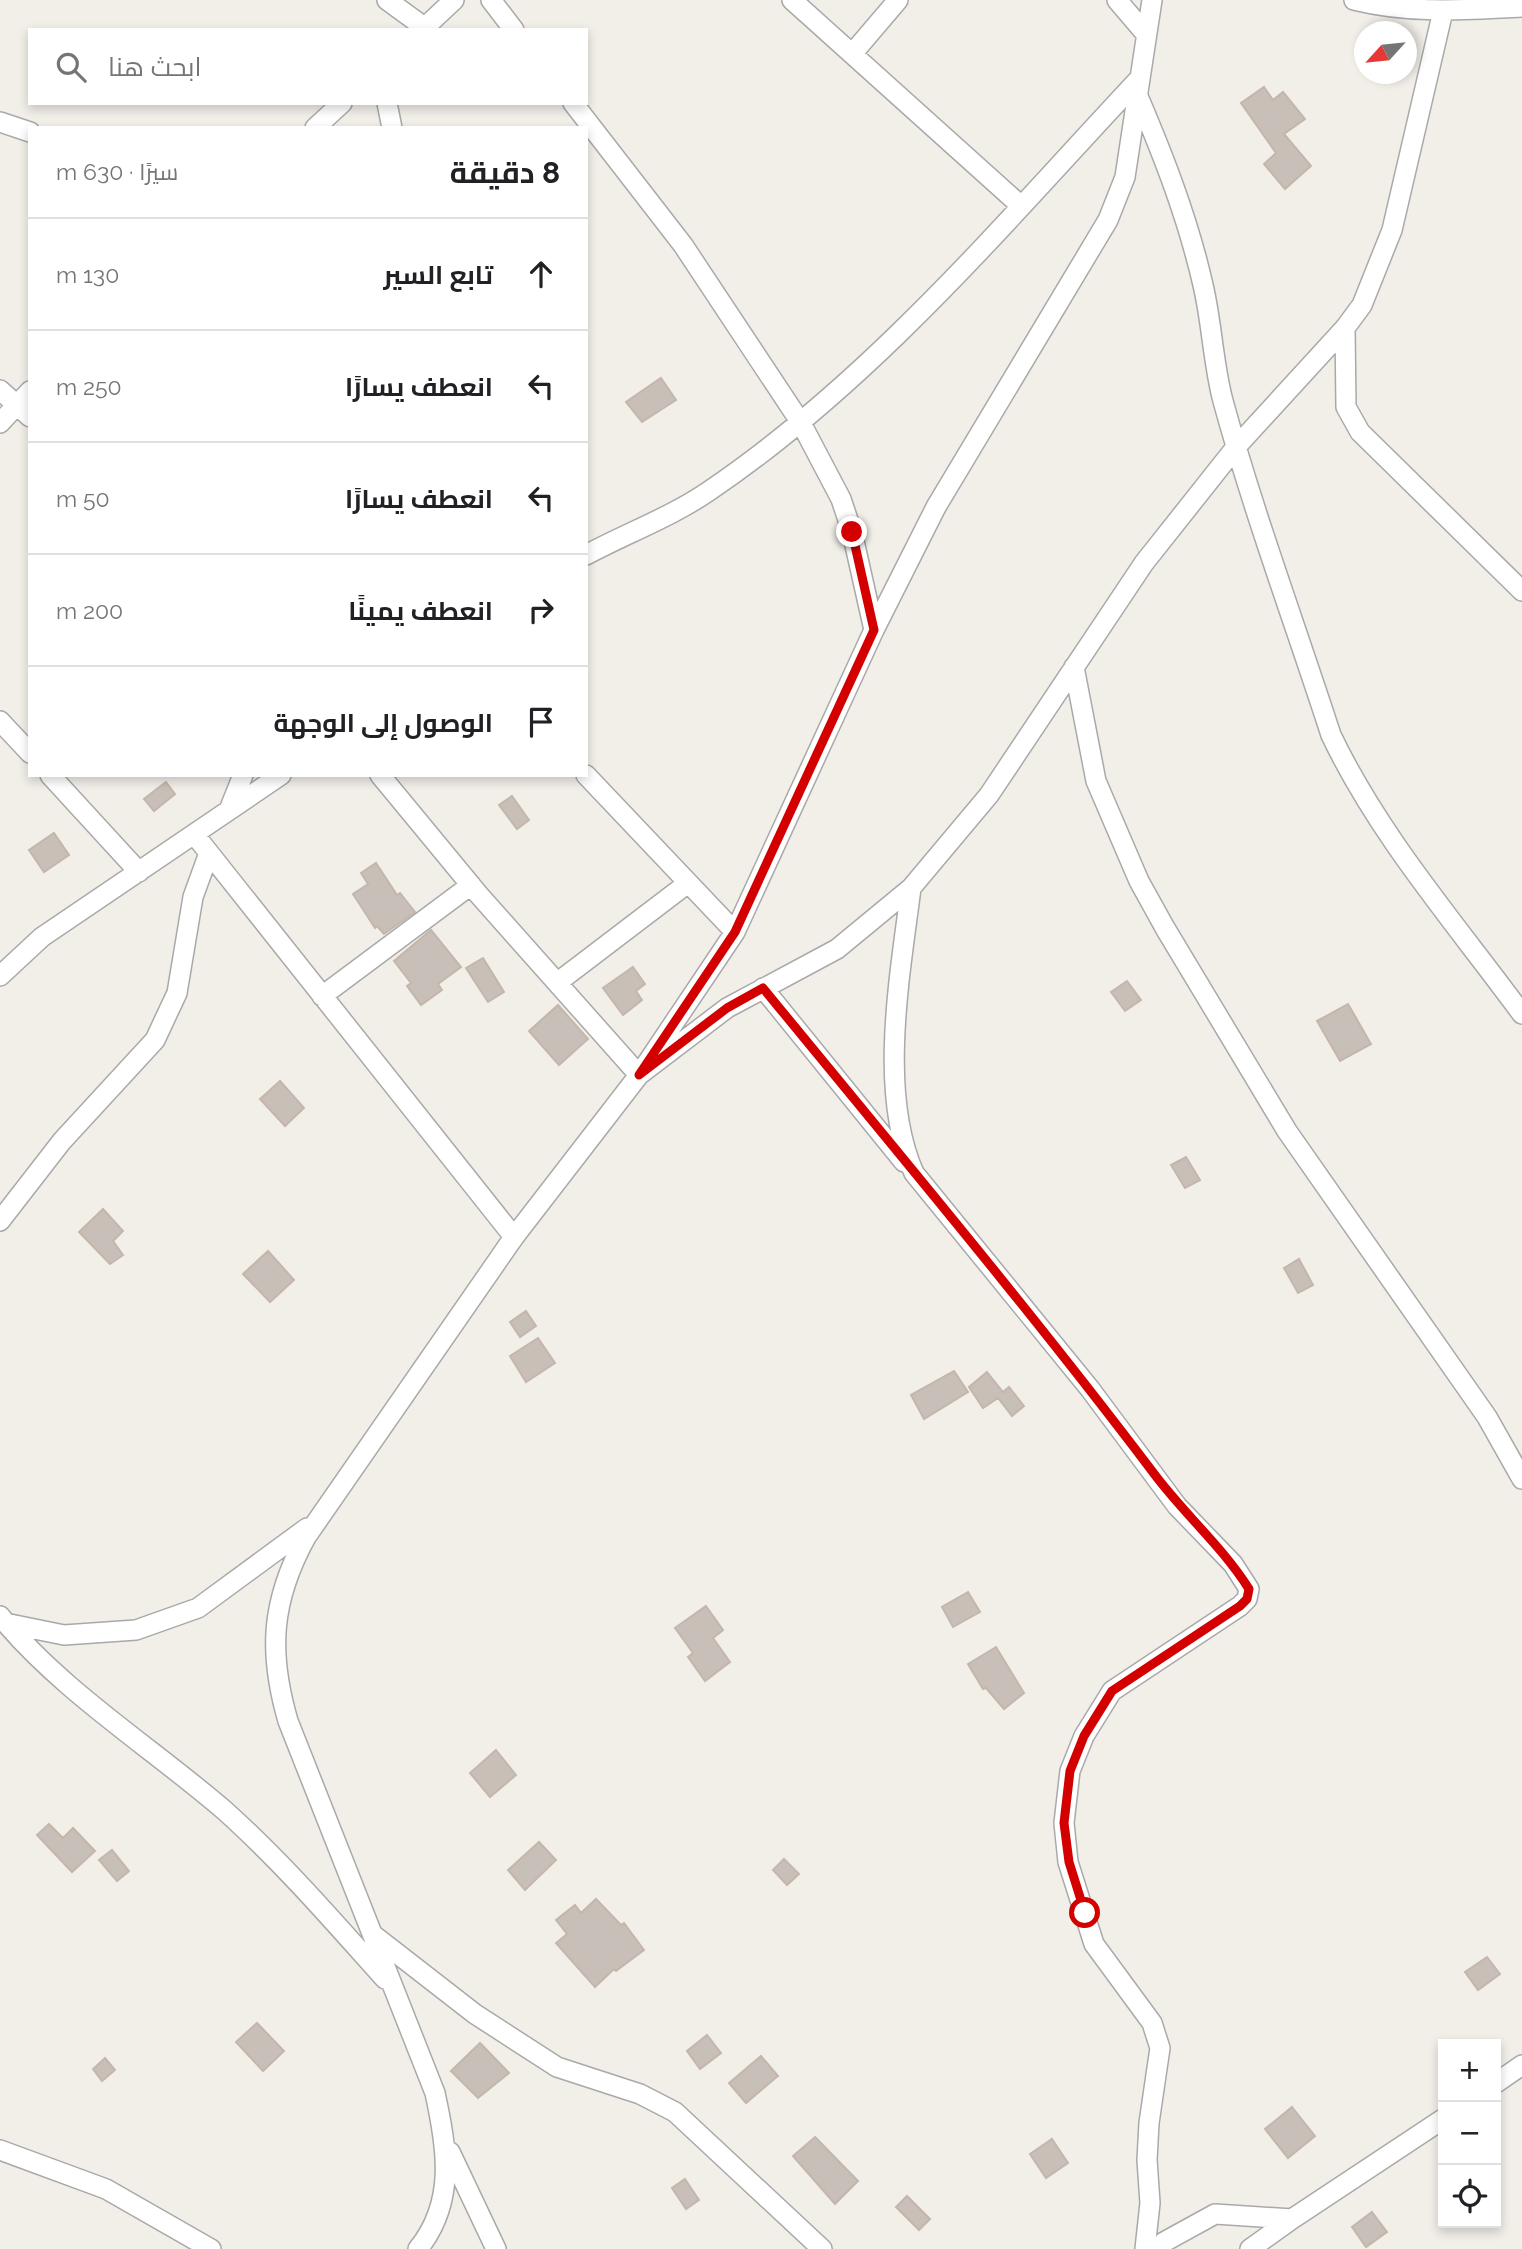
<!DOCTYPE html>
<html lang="ar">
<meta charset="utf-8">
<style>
body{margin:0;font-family:Raleway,Cairo,sans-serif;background:#f6f6f6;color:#202124;direction:rtl}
.controls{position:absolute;right:21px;bottom:21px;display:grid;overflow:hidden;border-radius:0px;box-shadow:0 4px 10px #0003}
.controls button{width:63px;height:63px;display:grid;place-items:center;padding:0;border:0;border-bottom:2px solid #e0e0e0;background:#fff;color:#202124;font:35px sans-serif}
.compass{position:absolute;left:1354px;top:21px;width:63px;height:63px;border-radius:50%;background:#fff;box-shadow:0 4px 10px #0003;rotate:243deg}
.stop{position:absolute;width:21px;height:21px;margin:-16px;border:5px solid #d40000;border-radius:50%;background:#fff}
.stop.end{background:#d40000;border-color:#fff;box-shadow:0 2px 7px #0008}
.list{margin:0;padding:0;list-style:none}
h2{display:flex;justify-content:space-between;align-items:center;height:91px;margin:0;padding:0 28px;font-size:30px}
h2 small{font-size:23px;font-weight:400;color:#757577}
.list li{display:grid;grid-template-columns:46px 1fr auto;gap:21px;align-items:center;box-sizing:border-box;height:112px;padding:0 28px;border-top:2px solid #e0e0e0}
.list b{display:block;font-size:26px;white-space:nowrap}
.list em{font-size:23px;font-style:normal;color:#757577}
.icon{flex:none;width:38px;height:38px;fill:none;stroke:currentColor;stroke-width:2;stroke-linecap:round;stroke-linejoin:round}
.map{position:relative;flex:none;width:1522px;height:2249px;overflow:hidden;direction:ltr}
.search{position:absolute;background:#fff;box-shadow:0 4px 10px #0003;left:28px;top:28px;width:560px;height:77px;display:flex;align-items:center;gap:18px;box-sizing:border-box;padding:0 24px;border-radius:0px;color:#757577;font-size:26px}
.panel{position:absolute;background:#fff;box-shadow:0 4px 10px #0003;left:28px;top:126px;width:560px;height:651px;border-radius:0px;direction:rtl}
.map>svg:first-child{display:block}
</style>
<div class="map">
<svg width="1522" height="2249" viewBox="0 0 1522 2249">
<rect width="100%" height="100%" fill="#f2efe9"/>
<!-- building -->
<path fill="#c7bfb8" stroke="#c4b6ab" stroke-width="2" d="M1264,87L1273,100L1283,92L1305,119L1284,134L1311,166L1285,189L1264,164L1276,153L1241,103Z
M661,378L676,400L642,422L626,402Z
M166,782L175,794L154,811L144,799Z
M512,796L529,820L517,829L499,805Z
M54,833L69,855L44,872L29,850Z
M376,863L397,895L400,893L415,912L384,934L377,926L375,928L353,894L368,884L361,873Z
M431,930L461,967L438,984L442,990L421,1005L407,986L411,983L394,961Z
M483,958L504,992L488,1002L466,968Z
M633,967L645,984L636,991L642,1000L623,1015L603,988Z
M1127,981L1141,1000L1125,1011L1111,992Z
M1348,1004L1371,1044L1340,1061L1317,1021Z
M558,1005L588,1039L559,1065L529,1031Z
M280,1081L304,1108L285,1126L260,1099Z
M1186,1157L1200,1180L1185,1188L1171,1165Z
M103,1209L123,1231L113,1241L123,1255L110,1264L79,1232Z
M268,1251L294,1280L270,1302L243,1274Z
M1299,1259L1313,1285L1298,1293L1284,1268Z
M526,1311L536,1326L520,1337L510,1322Z
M538,1338L555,1363L526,1382L510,1356Z
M954,1371L968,1392L924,1419L911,1395Z
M987,1372L1003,1392L1009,1387L1024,1406L1012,1416L998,1398L983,1408L969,1387Z
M968,1592L980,1612L953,1627L942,1607Z
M706,1606L723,1630L713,1638L730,1662L705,1681L688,1657L693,1653L675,1628Z
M996,1647L1024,1693L1004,1709L986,1688L983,1689L968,1664Z
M496,1750L516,1775L490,1797L470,1773Z
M49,1824L63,1838L73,1828L95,1851L72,1872L37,1835Z
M539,1842L556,1860L525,1890L508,1870Z
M112,1850L129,1871L117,1881L99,1860Z
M784,1859L799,1874L787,1885L773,1870Z
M596,1899L621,1925L624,1923L644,1950L616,1971L614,1969L595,1987L556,1943L567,1934L556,1920L575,1905L581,1913Z
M1487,1957L1500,1974L1478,1990L1465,1972Z
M257,2023L284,2051L263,2071L236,2042Z
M707,2035L721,2053L700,2069L687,2051Z
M480,2043L509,2073L478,2098L451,2071Z
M761,2056L778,2076L746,2103L729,2083Z
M105,2058L115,2070L102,2081L93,2069Z
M1292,2107L1315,2136L1288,2158L1265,2129Z
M815,2137L858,2181L835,2204L793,2156Z
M1052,2139L1068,2163L1046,2178L1030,2154Z
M685,2179L699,2200L686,2209L672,2188Z
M907,2196L930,2219L919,2230L896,2207Z
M1372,2212L1387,2232L1366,2247L1352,2227Z"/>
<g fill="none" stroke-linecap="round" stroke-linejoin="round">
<defs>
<path id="minor" d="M387,0L424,27
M491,0L514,30
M792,0L1020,205
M1117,0L1146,34
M1354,0C1410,14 1465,10 1522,7
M422,30L454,0
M852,54L898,0
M1137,94C1164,157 1188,219 1203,285C1212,323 1213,363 1223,401C1254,514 1295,624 1331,735C1379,836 1456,924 1522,1014
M387,103L392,128
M573,103L683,245L801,423L841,499L852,532L874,630
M0,122L30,132
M315,128L342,103
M1345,328L1346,407L1360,432L1522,591
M0,390L30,417
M0,423L30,391
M586,555C627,533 671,517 709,491C873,380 1004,223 1139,79
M1074,667L1096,781L1139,881L1165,928L1287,1131L1487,1417L1522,1479
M0,721L30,753
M50,775L139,872
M380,775L479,895L639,1075L727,1008L837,949L911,888L989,795L1144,563L1236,447L1345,328L1362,305L1392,230L1443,11
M586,775L735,932
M229,810L243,775
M194,834L514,1237
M911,888C900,975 878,1092 914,1173L1090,1389L1177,1506L1233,1564L1249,1589L1247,1599L1240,1606L1112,1691L1084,1736L1070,1771L1064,1823L1068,1862L1094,1944L1152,2023L1160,2048L1149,2123L1147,2160L1150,2203L1145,2249
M0,976L42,937L281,775
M558,982L688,883
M763,988L904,1162
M322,996L471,885
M0,1221L62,1141L155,1040L177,993L193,897L209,853
M0,1616C59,1689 152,1748 224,1810C282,1862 333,1921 385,1979
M5,1623L64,1635L136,1630L198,1608L307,1528
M372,1934L475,2014L557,2067L640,2094L675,2112L822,2249
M1496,2083L1522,2065
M0,2150L106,2189L211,2249
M450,2152L496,2249
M418,2249C456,2202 447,2148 435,2093L288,1721C268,1652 271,1601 306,1537L514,1237L639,1075L735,932L874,630L936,507L1108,220L1125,177L1152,0
M1158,2249L1164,2242L1215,2214L1292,2219L1443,2119
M1250,2249L1292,2219"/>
</defs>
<!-- minor casing -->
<use href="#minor" stroke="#a9a9a9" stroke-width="22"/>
<!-- minor -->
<use href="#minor" stroke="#fff" stroke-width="19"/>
</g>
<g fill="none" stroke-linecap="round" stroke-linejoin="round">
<!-- route -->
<path stroke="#d40000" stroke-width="9" d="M852,532L874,630L735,932L639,1075L727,1008L763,988C894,1148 1027,1306 1152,1471C1182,1512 1222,1546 1249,1589L1247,1599L1240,1606L1112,1691L1084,1736L1070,1771L1064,1823L1069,1862L1085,1913"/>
</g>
</svg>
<div class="controls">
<button>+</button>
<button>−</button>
<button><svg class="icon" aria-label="locate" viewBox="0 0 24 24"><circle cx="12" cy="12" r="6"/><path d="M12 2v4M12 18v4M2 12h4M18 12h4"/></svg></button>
</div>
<svg class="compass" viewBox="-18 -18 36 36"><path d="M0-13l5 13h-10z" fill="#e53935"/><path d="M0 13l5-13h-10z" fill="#757577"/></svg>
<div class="stop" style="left:1085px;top:1913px"></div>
<div class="stop end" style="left:852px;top:532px"></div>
<div class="search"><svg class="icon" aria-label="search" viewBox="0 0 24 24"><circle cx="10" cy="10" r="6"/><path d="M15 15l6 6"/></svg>ابحث هنا</div>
<section class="panel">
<h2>8 دقيقة<small>سيرًا · 630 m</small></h2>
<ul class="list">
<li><svg class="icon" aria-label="ahead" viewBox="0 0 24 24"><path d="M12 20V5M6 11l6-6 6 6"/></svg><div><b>تابع السير</b></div><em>130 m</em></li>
<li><svg class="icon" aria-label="left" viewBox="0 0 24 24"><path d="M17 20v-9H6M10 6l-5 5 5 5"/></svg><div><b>انعطف يسارًا</b></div><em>250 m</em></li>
<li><svg class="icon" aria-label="left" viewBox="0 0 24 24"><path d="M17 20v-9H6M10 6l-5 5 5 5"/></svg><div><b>انعطف يسارًا</b></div><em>50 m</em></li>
<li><svg class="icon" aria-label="right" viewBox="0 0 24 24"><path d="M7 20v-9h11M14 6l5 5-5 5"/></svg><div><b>انعطف يمينًا</b></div><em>200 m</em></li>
<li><svg class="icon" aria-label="arrive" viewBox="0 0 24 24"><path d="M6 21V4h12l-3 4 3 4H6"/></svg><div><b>الوصول إلى الوجهة</b></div></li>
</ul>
</section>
</div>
